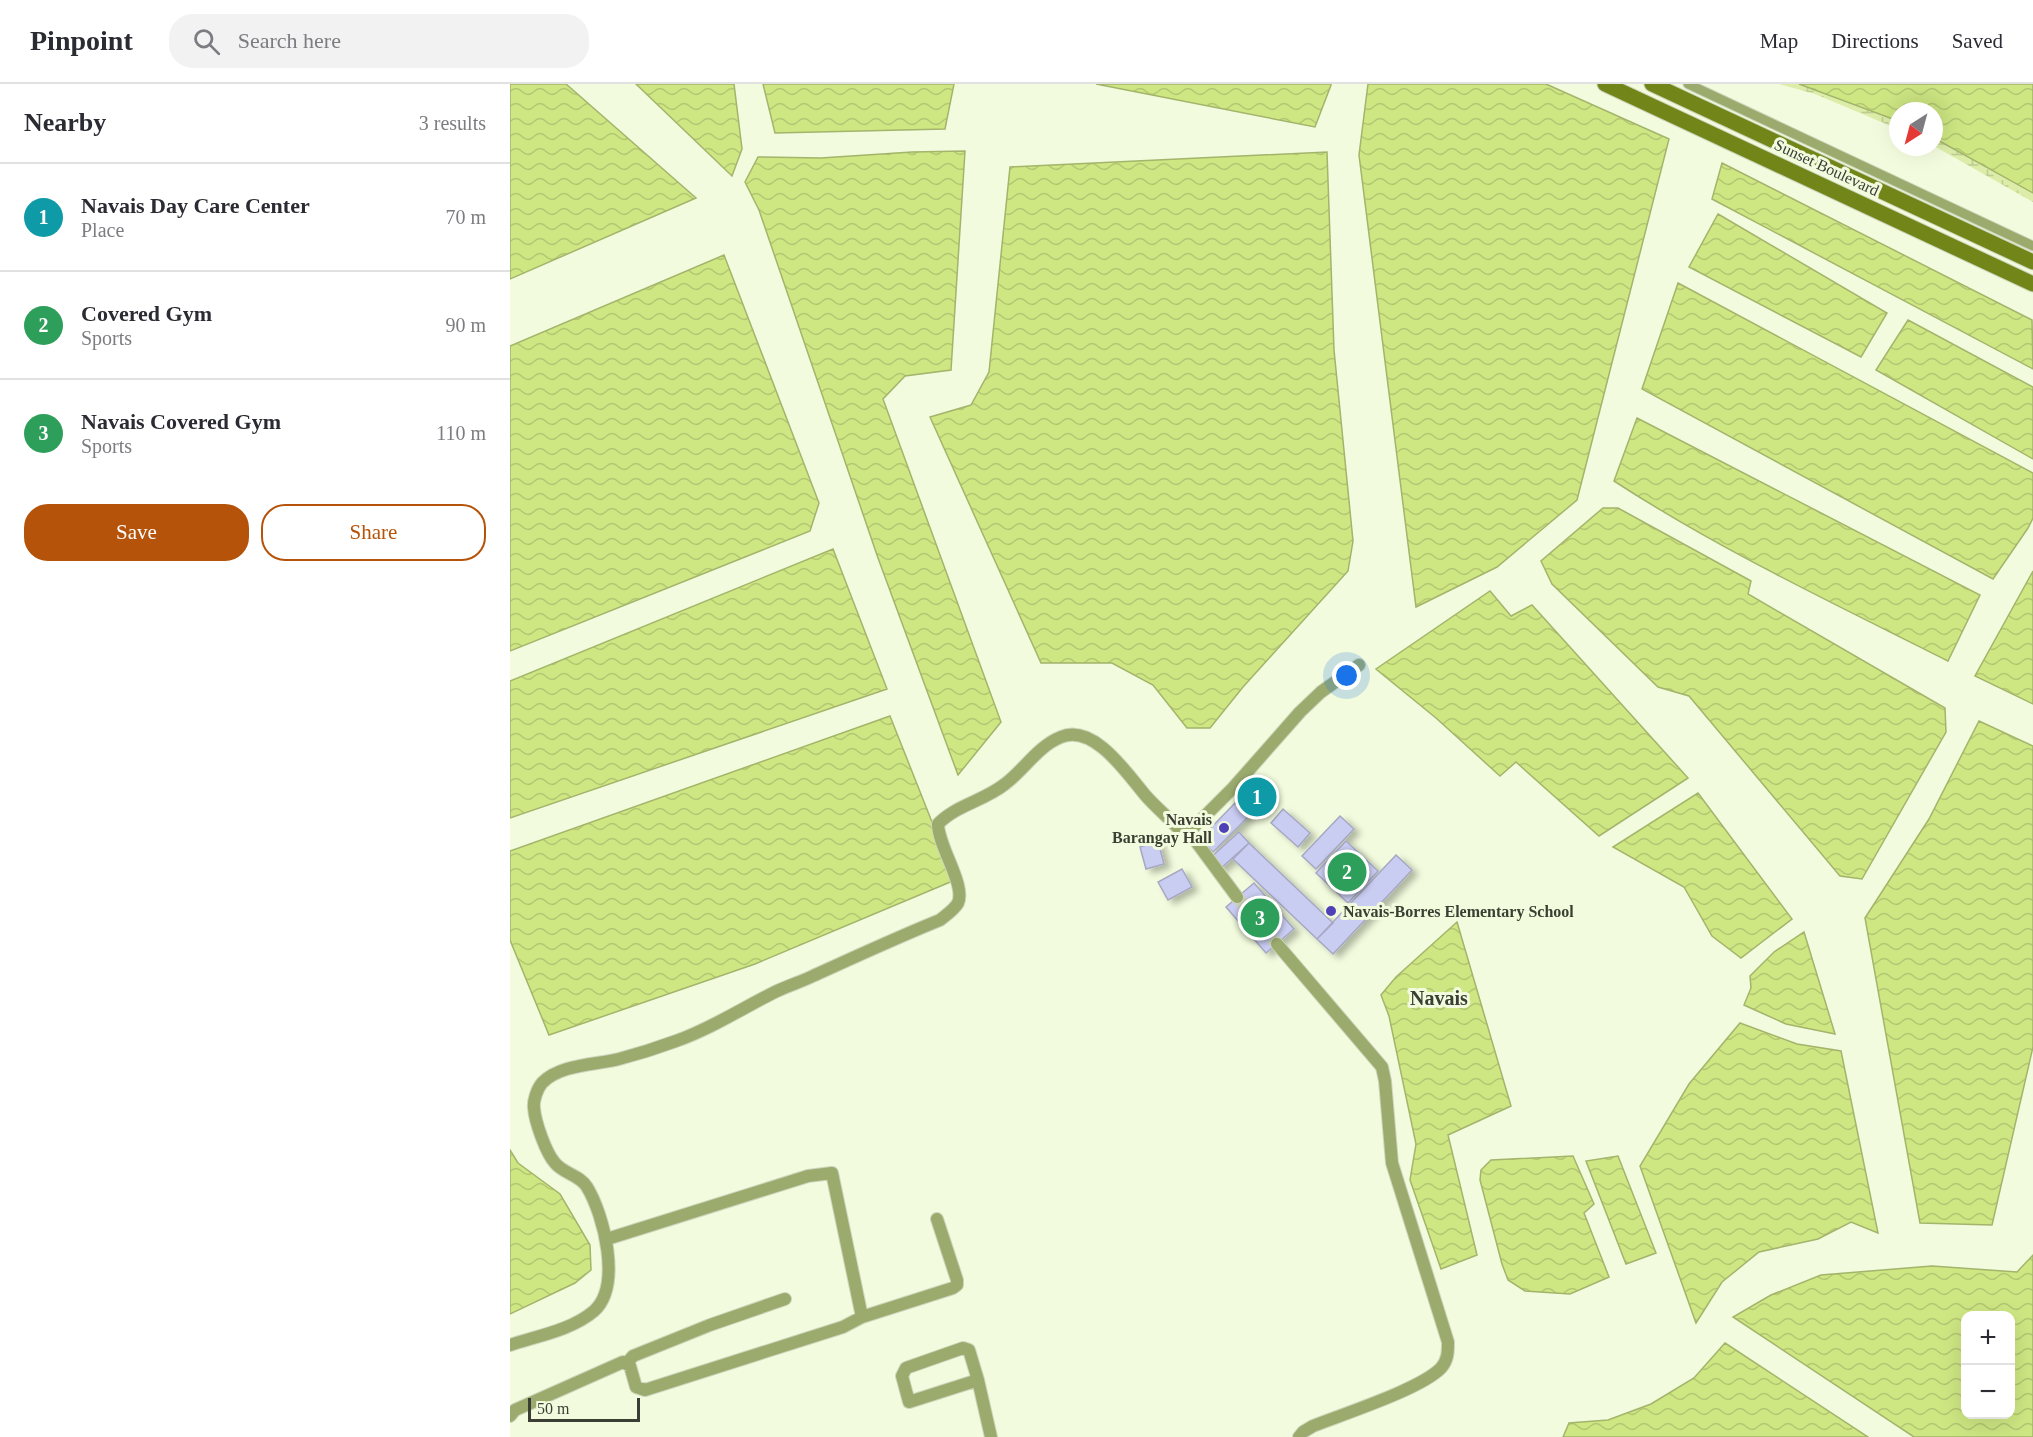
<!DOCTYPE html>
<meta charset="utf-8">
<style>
body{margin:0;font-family:Georgia,serif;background:#f2f2f3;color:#2b2b33}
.controls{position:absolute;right:18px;bottom:18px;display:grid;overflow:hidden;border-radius:12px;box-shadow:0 6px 24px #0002}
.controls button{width:54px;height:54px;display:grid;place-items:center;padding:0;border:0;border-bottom:2px solid #e1e1e2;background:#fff;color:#2b2b33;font:30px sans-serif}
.compass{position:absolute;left:1379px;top:18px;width:54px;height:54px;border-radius:50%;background:#fff;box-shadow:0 6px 24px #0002;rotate:216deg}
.scale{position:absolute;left:18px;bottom:15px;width:112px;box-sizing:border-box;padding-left:6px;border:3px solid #3b3e33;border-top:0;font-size:16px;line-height:21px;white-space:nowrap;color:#3b3e33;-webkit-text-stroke:4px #f2fbdd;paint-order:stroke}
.you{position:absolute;left:837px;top:592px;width:21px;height:21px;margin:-15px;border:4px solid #fff;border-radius:50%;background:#1a73e8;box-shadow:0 0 0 9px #1a73e833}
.badge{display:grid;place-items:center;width:39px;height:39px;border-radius:50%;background:#b45309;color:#fff;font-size:20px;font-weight:700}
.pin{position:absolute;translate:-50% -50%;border:3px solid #fff;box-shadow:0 2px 6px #0006}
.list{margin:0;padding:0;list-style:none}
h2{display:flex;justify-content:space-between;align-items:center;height:78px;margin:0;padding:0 24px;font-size:26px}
h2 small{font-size:20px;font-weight:400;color:#7c7c81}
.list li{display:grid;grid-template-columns:39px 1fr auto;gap:18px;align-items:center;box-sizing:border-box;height:108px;padding:0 24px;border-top:2px solid #e1e1e2}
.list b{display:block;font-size:22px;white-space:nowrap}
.list p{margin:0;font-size:20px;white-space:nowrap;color:#7c7c81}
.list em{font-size:20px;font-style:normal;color:#7c7c81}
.actions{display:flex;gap:12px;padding:18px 24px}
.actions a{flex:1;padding:14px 0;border:2px solid #b45309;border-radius:24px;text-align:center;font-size:21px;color:#b45309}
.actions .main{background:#b45309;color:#fff}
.icon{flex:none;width:33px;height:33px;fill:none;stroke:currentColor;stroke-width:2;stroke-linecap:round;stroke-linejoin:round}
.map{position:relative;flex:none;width:1523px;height:1353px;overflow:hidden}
header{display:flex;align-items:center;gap:36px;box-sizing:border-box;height:84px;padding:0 30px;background:#fff;border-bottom:2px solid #e1e1e2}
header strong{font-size:28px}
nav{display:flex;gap:33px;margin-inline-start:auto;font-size:21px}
.search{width:420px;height:54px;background:#f2f2f3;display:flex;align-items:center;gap:15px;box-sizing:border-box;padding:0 21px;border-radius:24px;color:#7c7c81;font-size:22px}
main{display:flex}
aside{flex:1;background:#fff}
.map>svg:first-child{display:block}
</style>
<header>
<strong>Pinpoint</strong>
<div class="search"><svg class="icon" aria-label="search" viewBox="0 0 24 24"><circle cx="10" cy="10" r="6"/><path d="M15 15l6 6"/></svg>Search here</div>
<nav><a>Map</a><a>Directions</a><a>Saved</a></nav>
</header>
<main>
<aside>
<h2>Nearby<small>3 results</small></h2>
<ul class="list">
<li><span class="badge" style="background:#0f9aa8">1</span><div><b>Navais Day Care Center</b><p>Place</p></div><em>70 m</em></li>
<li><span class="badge" style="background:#2e9e5b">2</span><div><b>Covered Gym</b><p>Sports</p></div><em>90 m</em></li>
<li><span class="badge" style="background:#2e9e5b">3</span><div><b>Navais Covered Gym</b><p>Sports</p></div><em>110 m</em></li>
</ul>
<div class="actions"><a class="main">Save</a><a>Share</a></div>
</aside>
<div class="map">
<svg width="1523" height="1353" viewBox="0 0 1523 1353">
<defs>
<pattern id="wetland-marsh" width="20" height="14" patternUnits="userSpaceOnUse" patternTransform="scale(1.5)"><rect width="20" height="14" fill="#dbeda8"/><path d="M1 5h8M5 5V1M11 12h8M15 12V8" fill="none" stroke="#bdcc91"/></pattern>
<pattern id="water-waves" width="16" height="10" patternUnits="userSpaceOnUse" patternTransform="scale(1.5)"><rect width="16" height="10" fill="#cfe783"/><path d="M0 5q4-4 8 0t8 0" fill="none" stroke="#b3c772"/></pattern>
<filter id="shadow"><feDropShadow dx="6" dy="4" stdDeviation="3" flood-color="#0004"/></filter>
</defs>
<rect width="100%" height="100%" fill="#f2fbdd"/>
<!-- wetland -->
<path fill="url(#wetland-marsh)" d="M1269,0H1312L1388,33V45L1305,10Z
M1424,40L1523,76V118L1424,62Z"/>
<!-- water -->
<path fill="url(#water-waves)" stroke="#a3b46b" stroke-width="1.5" fill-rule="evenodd" d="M0,0H56L186,114L0,195Z
M126,0H224L232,65L222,92Z
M253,0H444L435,45L265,49Z
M586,0H821V1L805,43Z
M858,0H1036L1159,55L1067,416L987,483L906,523L849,71Z
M1289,0H1523V109L1424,54V27H1388V37Z
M455,67L441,286L395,292L373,315L491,638L448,691L368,474L249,126L235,98L248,73L311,74L402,68Z
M817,68L824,266L843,457L838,487L733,603L700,644H677L643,601L602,579H531L420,333L461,321L479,288L500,83Z
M1212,79L1522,236L1523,285L1202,115Z
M1208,130L1377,229L1351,273L1179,183Z
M214,171L309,419L300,447L0,567V262Z
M1168,199L1523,389V434L1518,444L1483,495L1132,305Z
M1398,236L1523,303V375L1366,286Z
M1127,334L1470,511L1438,577C1325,520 1210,466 1104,397Z
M1093,424H1108L1241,497L1238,510L1435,624L1436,648L1352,795L1330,792L1179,612L1148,603L1042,500L1031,477Z
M323,465L377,605L0,734V597Z
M1523,487V620L1465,592Z
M980,507L1001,532L1022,521L1178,694L1089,752L1006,678L990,692L926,634L866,585Z
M380,632L445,796L245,880L39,951L0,856V767Z
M1469,637L1523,662V963L1482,1141L1410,1139L1355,834L1419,735Z
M1188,709L1282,835L1231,874L1202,852L1174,803L1103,763Z
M947,838L1001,1022L938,1051L967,1171L931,1185L900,1096L906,1060L879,932L871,911L886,893Z
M1294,848L1325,950L1276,940L1234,921L1241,904L1240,892L1264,868Z
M1230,939L1287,960L1331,967L1368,1149L1341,1138L1308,1155L1249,1168L1212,1198L1186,1239L1130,1082L1179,1000Z
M0,1066L8,1079L50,1110L80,1161L81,1186L65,1199L0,1230Z
M1063,1072L1084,1120L1074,1129L1099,1193L1060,1210L1015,1207L998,1196L992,1180L970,1096L971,1086L981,1076Z
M1108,1072L1146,1169L1116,1180L1076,1077Z
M1523,1171V1353H1404L1223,1233L1261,1211L1311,1191L1422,1182L1507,1188ZM1456,1232H1500V1330H1456Z
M1215,1259L1358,1353H1053L1059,1339L1098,1336L1141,1320L1184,1294Z"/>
<!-- building -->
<path fill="#cacdf2" stroke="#a5a7c3" stroke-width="1.5" filter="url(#shadow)" d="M744,700L761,715L750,726L734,711Z
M725,719L738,733L703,768L690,755Z
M773,725L800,749L788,763L761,739Z
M830,732L844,745L806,785L792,772Z
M729,748L739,759L709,786L699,775Z
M648,757L654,780L636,785L630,763Z
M836,757L868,787L838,819L806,789Z
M739,759L823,839L807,855L723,775Z
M886,771L902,786L823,870L807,855Z
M672,785L682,803L658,816L648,798Z
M744,799L784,845L756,869L716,823Z"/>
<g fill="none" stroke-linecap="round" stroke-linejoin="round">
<!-- minor-tunnel -->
<path stroke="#cdd5bb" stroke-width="12" stroke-dasharray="12 6" stroke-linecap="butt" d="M727,813L767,860"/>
<defs>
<path id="pedestrian" d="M1178,0L1523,162"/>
<path id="minor" d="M727,813L679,748L723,704L790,628L811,608L849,581
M767,860L872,983L875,997L882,1079L938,1258C938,1268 938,1276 931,1284C911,1305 833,1330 803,1342L793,1348L789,1353
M97,1155L298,1092L322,1089L352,1233
M0,1261C27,1252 62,1246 84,1227C112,1202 94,1131 77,1103C70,1091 54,1090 45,1079C36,1069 25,1038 24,1024C23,1017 27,1005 32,999C50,980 86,981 109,975C128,970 147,964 166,957C201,945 234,923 267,907C280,901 293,897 305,891C347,872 388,853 430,836C436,831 444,826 448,819C456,801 428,762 428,740C446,721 474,717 495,700C514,686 528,662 551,653C584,639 618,691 636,712C643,720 651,727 659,735L667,743L679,748
M117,1279L123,1272L200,1241L275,1215
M468,1296L399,1318L392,1292L396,1284L453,1264L459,1266L468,1296L481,1353
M0,1332L5,1326L113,1278L120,1282L126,1303L135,1306L333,1243L352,1233L443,1204L447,1201V1196L427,1135"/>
<path id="secondary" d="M1095,0L1523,200
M1142,0L1523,178"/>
</defs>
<!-- pedestrian casing -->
<use href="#pedestrian" stroke="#cdd5bb" stroke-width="11"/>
<!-- minor casing -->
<use href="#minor" stroke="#cdd5bb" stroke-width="14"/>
<!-- secondary casing -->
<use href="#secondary" stroke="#cdd5bb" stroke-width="17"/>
<!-- pedestrian -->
<use href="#pedestrian" stroke="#9bab6e" stroke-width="9"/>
<!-- minor -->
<use href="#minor" stroke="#9bab6e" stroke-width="12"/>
<!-- secondary -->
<use href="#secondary" stroke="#718519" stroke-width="15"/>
</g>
<!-- markers -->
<g fill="#4e40b7" stroke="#f2fbdd" stroke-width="2">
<circle cx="714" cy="744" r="6"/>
<circle cx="821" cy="827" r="6"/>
</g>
<g text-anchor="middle" stroke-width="6" stroke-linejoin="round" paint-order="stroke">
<!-- street labels -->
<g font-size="16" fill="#3b3e33" stroke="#f2fbdd">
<text transform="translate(1317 83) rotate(25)" y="6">Sunset Boulevard</text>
</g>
<!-- poi labels -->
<g font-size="16" font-weight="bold" fill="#3b3e33" stroke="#f2fbdd" text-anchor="end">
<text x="702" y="741">Navais<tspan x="702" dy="18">Barangay Hall</tspan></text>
<text x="833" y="833" text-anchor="start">Navais-Borres Elementary School</text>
</g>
<!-- quarter labels -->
<g font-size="20" font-weight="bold" fill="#3b3e33" stroke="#f2fbdd">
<text x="929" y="921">Navais</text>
</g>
</g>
</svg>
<div class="controls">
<button>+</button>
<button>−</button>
</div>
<svg class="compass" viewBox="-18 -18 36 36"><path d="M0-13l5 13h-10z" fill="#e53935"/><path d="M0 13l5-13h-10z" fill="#7c7c81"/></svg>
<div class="scale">50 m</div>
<div class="you"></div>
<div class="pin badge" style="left:747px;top:713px;background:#0f9aa8">1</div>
<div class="pin badge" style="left:837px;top:788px;background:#2e9e5b">2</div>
<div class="pin badge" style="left:750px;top:834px;background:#2e9e5b">3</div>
</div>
</main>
